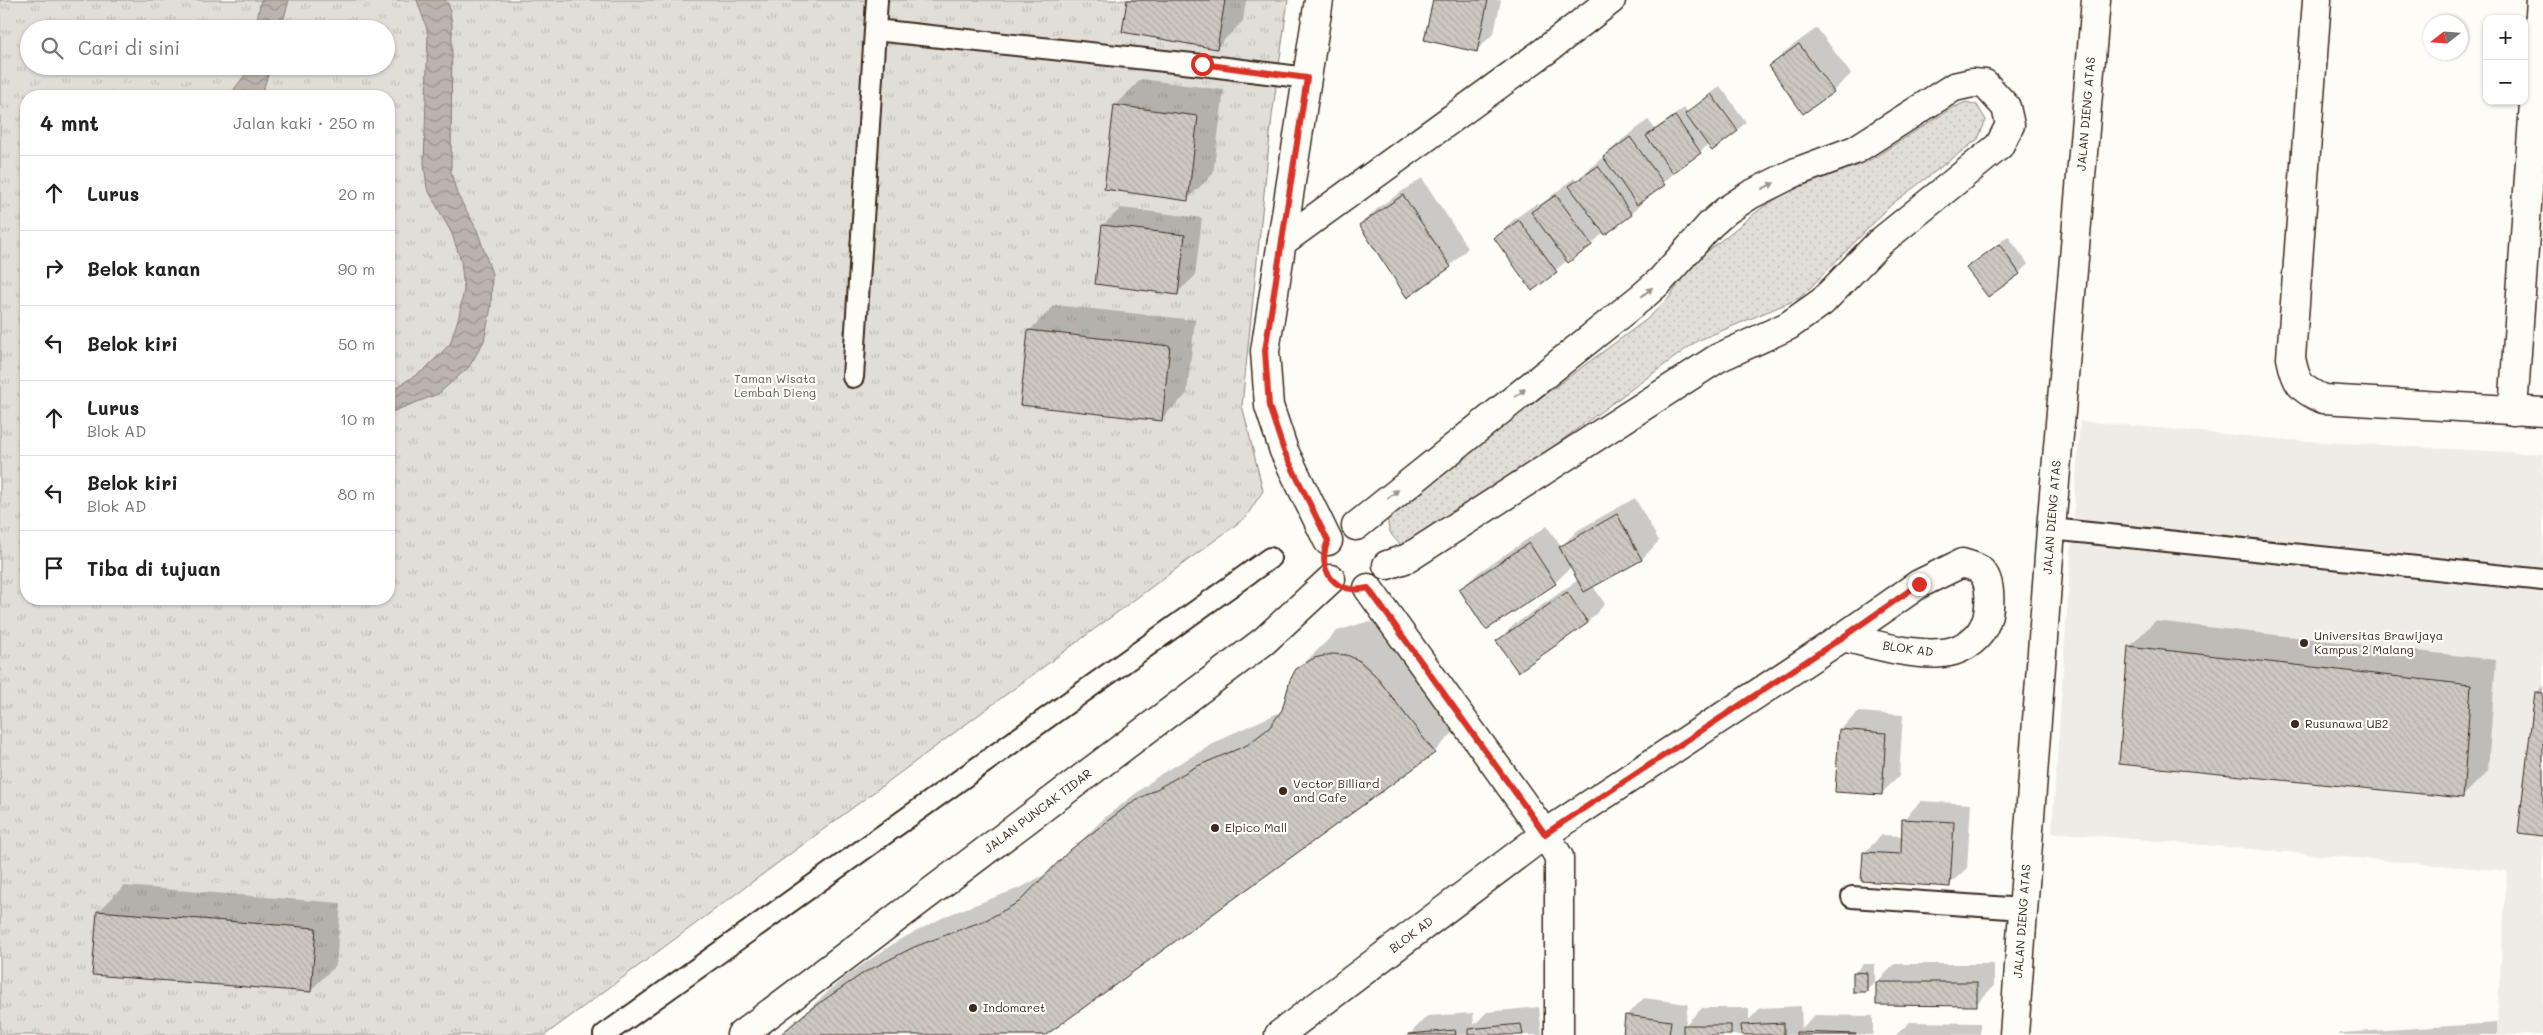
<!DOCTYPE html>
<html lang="id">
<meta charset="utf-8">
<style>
body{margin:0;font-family:Mali,sans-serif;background:#f2f2f2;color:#202124}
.controls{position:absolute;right:15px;top:15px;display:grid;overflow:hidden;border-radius:10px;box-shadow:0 1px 4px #0004}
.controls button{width:45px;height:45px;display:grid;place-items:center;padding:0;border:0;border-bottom:1px solid #e0e0e0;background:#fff;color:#202124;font:25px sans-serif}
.compass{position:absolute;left:2423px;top:15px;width:45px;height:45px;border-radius:50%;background:#fff;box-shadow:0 1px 4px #0004;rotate:253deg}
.stop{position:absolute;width:15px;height:15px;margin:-11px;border:4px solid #d93025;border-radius:50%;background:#fff}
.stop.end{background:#d93025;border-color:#fff;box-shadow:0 1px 5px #0008}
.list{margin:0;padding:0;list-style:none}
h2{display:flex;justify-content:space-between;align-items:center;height:65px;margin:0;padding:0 20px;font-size:21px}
h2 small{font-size:16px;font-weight:400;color:#757577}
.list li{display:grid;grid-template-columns:32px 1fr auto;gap:15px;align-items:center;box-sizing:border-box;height:75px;padding:0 20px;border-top:1px solid #e0e0e0}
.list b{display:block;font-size:19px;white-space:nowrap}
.list p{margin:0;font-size:16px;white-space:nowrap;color:#757577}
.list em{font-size:16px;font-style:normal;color:#757577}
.icon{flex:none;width:28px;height:28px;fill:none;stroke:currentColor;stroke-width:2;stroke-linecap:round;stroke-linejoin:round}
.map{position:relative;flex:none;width:2543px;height:1035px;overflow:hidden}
.search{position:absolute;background:#fff;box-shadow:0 1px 4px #0004;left:20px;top:20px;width:375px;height:55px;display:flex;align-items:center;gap:12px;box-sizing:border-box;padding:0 18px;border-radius:28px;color:#757577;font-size:19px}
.panel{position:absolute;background:#fff;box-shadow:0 1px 4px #0004;left:20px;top:90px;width:375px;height:515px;border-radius:20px}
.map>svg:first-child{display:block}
</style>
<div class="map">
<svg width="2543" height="1035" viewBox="0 0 2543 1035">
<defs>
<pattern id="grass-dots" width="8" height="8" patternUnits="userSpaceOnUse" patternTransform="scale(1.25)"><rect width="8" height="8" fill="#e1ded7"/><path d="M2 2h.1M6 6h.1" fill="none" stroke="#c2bfb8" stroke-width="1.8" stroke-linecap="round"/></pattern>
<pattern id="park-tufts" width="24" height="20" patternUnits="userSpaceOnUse" patternTransform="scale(1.25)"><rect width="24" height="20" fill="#e1ded7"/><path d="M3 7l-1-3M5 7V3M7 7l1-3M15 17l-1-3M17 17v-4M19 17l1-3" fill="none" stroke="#c2bfb8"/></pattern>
<pattern id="water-waves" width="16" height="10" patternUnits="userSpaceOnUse" patternTransform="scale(1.25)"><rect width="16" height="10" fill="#bbb4ad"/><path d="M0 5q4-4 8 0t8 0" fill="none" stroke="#99938c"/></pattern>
<pattern id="building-back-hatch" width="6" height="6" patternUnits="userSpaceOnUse" patternTransform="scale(1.25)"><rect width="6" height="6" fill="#cdc8c2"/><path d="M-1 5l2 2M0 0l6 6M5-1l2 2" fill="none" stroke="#b1aca6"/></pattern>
</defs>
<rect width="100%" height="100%" fill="#fdfcf7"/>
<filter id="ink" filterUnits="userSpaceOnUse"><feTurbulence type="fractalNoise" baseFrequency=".02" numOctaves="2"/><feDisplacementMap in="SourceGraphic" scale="10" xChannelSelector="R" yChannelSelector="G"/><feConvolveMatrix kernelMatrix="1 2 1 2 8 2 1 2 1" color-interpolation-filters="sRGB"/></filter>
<g filter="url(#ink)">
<!-- built -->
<path fill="#efece7" d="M2080,421L2289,440L2543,454V1035H2496L2507,871L2052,832Z"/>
<!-- grass -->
<path fill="url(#grass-dots)" stroke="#8e847a" d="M1966,102L1977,105L1986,120L1978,139L1892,204L1800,298L1697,341L1426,540L1402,546C1390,535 1387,530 1388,514L1399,502L1646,320L1669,298L1686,272L1704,254L1763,207L1791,190L1867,162L1952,108Z"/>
<!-- park -->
<path fill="url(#park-tufts)" stroke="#8e847a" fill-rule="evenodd" d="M0,0H1288L1272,116L1242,405L1263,491L1245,518L545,1035H0ZM29,29H386V66H29ZM26,96H389V599H26Z"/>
<!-- water -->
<path fill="url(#water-waves)" stroke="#887d74" d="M261,0H289L281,29H255Z
M417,0H445L449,5L452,24L451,172L457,194L477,230L492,274L491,307L484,341L469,367L438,394L389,413V388H395L424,370L450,344L459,316L464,289L461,261L452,234L427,188L424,164L428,32Z
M247,66H271L261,96H229L245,75Z"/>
<!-- shadow -->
<path fill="#0003" d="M1129,0H1246L1243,21L1217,47Z
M1434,0H1501L1494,33L1476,51Z
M1817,28L1851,74L1833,91L1771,66L1788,49Z
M1141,79L1224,90L1213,174L1187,199L1116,105Z
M1720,86L1746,122L1738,130L1709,144L1648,195L1632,214L1605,234L1604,232L1592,244L1569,261L1568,260L1532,289L1496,238L1513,220L1537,203L1539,206L1574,178L1576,181L1622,140L1648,120L1655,129L1684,108L1688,113Z
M1422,178L1468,248L1450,266L1361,225L1379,207Z
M1121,208L1202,218L1195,276L1177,293L1103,225Z
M2008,236L2028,264L2019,273L1968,268Z
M1055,305L1195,320L1187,394L1161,419L1029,331Z
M1635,498L1659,541L1642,559L1593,586L1605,604L1588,622L1518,670L1498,641L1515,624L1578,580L1571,567L1555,583L1461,589L1479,572L1547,526L1561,547L1578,530Z
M2155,621L2496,660L2488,771L2462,797L2129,647Z
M1366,622L1380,623L1467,719L1434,752L1043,1035H779L846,976L899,940L948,915L1022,887L1051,871L1104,818L1161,774L1229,735L1280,712L1283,710L1297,670L1337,631Z
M2543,686V835L2537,692Z
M1858,712L1903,715L1899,776L1881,794L1840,730Z
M1921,801L1971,804L1967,868L1949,885L1864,853L1882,835L1903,836L1904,819Z
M124,886L341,903L336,965L310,991L98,912Z
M1863,964H1875V982L1866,991L1855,973Z
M1895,964H1994V986L1976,1004L1877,982Z
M1644,998L1688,1004L1685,1025L1702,1008H1749V1020L1760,1008L1801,1006L1802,1028L1815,1015L1873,1016V1035H1624L1626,1016Z
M1539,1007L1542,1035H1409L1427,1016L1473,1013L1474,1025L1487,1012Z
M1910,1022L1980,1023V1035H1896Z
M2497,1023V1035H2338L2340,1033Z"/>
<!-- building -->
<path fill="url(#building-back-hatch)" stroke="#3b2a1e" d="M1127,0H1225L1217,49L1122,32Z
M1433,0H1488L1477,52L1424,40Z
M1799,44L1834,92L1803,114L1769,66Z
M1711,94L1738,131L1712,151L1685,114Z
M1114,105L1198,116L1188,201L1104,189Z
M1675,116L1701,153L1673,173L1646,136Z
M1630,137L1665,185L1637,205L1603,157Z
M1598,166L1632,215L1605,235L1569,186Z
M1403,195L1451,267L1407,298L1359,225Z
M1556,195L1592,245L1568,263L1531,212Z
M1519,220L1557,272L1532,291L1494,238Z
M1102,225L1185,235L1178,295L1095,284Z
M1999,244L2020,274L1988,297L1966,268Z
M1028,330L1170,346L1162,421L1020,405Z
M1617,514L1642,560L1584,592L1559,547Z
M1529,543L1556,584L1486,630L1459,589Z
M1567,592L1588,623L1518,672L1496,641Z
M2128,646L2471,685L2463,798L2119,764Z
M1332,654L1347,655L1360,661L1375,675L1435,753L1046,1035H780L812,1008L865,972L914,947L988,919L1019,902L1070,850L1127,806L1195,767L1247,745L1269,728L1282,710L1290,680L1296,669L1314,658Z
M2535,692L2543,693V836L2518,833Z
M1839,729L1886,733L1882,795L1835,792Z
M1902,819L1954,822L1950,887L1861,881L1863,852L1901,854Z
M97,911L316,928L311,992L92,975Z
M1853,972L1867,973V992H1853Z
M1876,982H1977V1006L1876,1005Z
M1625,1015L1671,1021L1669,1035H1623Z
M1784,1023V1035H1742L1741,1025Z
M1521,1024L1523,1035H1468V1029Z
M1683,1025H1731V1035H1683Z
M1455,1030L1456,1035H1408V1034Z
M1796,1032L1856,1034V1035H1796Z"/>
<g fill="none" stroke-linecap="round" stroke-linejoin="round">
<defs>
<path id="lane" d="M875,30L877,0
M853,377L875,30L1202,65L1307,78
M2051,529L2543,580
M1852,897L2023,909
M604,1035L1270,558"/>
<g id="street">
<path d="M1319,0L1265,351L1269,406L1284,451L1328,541"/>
<path d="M2317,0L2291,358C2296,383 2300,389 2323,399L2543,412"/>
<path d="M1282,242L1545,51L1611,0"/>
<path d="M2513,411L2541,0"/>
<path d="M1356,526L1643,296L1661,280L1711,224L1727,210L1750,195L1796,172L1855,150L1954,87L1972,83L1985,84L2006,107L2010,125L1999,146L1879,243L1822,302L1788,326L1718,358L1408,558L1387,565"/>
<path id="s1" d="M741,1035L1264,641L1331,579"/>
<path id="s2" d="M1279,1035L1545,834L1368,588"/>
<path d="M1559,1035V857L1545,834L1843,637L1919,584L1962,563C1967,565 1975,566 1980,570C1993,581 1991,614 1983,628C1976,642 1958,652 1942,653C1910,656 1874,644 1843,637"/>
</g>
<g id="secondary">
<path id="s3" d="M2014,1035L2051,529L2096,0"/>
</g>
</defs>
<!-- lane casing -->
<use href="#lane" stroke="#3b2a1e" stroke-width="24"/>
<!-- street casing -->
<use href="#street" stroke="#3b2a1e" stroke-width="31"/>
<!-- secondary casing -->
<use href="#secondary" stroke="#3b2a1e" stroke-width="31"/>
<!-- lane -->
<use href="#lane" stroke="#fdfcf7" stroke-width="20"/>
<!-- street -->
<use href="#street" stroke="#fdfcf7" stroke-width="28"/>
<!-- secondary -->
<use href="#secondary" stroke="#fdfcf7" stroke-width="28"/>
</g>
<!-- one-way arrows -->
<defs><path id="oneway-solid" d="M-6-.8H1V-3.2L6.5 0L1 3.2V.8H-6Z" transform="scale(1.25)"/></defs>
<g fill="#9c938a">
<use href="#oneway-solid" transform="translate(1768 186) rotate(-26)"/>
<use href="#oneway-solid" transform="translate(1647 292) rotate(-40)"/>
<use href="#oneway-solid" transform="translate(1520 393) rotate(-38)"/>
<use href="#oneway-solid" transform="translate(1393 494) rotate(-39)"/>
</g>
</g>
<g fill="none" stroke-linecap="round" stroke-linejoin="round" filter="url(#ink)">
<!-- route -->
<path stroke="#d93025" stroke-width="6" d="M1202,64L1307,78L1265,351L1269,406L1284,451L1328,541C1315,570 1336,596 1368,588L1545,834L1843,637L1919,584"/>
</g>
<!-- markers -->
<g fill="#3b2a1e" stroke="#fdfcf7" stroke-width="2">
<circle cx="2304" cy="643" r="5"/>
<circle cx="2295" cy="724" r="5"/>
<circle cx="1283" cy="791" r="5"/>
<circle cx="1215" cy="828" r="5"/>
<circle cx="973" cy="1008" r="5"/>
</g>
<g text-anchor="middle" stroke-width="4.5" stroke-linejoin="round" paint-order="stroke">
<!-- street labels -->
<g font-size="12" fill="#3b2a1e" stroke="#fdfcf7">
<text dy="4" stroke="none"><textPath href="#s3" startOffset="924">JALAN DIENG ATAS</textPath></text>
<text dy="4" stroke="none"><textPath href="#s3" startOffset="519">JALAN DIENG ATAS</textPath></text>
<text transform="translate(1908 649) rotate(8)" y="4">BLOK AD</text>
<text dy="4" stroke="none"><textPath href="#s1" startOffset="372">JALAN PUNCAK TIDAR</textPath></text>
<text dy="4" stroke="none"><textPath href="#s3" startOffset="114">JALAN DIENG ATAS</textPath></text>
<text dy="4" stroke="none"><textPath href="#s2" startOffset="166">BLOK AD</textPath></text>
</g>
<!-- park labels -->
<g font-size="12" fill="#64574c" stroke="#fdfcf7">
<text x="775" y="383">Taman Wisata<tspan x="775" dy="14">Lembah Dieng</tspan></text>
</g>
<!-- poi labels -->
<g font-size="12" fill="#3b2a1e" stroke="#fdfcf7" text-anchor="start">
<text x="2314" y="640">Universitas Brawijaya<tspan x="2314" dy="14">Kampus 2 Malang</tspan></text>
<text x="2305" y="728">Rusunawa UB2</text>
<text x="1293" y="788">Vector Billiard<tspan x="1293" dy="14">and Cafe</tspan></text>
<text x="1225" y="832">Elpico Mall</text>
<text x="983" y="1012">Indomaret</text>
</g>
</g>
</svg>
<div class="controls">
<button>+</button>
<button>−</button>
</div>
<svg class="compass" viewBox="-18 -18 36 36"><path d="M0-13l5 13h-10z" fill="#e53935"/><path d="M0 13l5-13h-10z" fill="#757577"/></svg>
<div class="stop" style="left:1202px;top:64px"></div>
<div class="stop end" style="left:1919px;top:584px"></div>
<div class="search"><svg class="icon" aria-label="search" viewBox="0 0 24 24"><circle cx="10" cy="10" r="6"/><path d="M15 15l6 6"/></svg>Cari di sini</div>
<section class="panel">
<h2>4 mnt<small>Jalan kaki · 250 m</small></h2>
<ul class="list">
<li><svg class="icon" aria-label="ahead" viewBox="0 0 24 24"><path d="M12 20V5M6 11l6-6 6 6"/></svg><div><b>Lurus</b></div><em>20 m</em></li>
<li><svg class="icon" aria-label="right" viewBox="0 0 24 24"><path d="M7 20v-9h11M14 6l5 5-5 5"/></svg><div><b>Belok kanan</b></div><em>90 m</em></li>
<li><svg class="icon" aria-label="left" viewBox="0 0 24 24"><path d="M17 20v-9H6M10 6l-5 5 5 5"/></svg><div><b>Belok kiri</b></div><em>50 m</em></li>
<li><svg class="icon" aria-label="ahead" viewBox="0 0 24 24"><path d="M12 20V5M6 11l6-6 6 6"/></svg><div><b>Lurus</b><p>Blok AD</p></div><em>10 m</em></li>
<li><svg class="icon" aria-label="left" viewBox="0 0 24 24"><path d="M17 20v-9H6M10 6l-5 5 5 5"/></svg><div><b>Belok kiri</b><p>Blok AD</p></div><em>80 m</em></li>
<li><svg class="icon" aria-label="arrive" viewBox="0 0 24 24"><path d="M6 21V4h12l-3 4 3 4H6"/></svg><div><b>Tiba di tujuan</b></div></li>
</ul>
</section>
</div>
